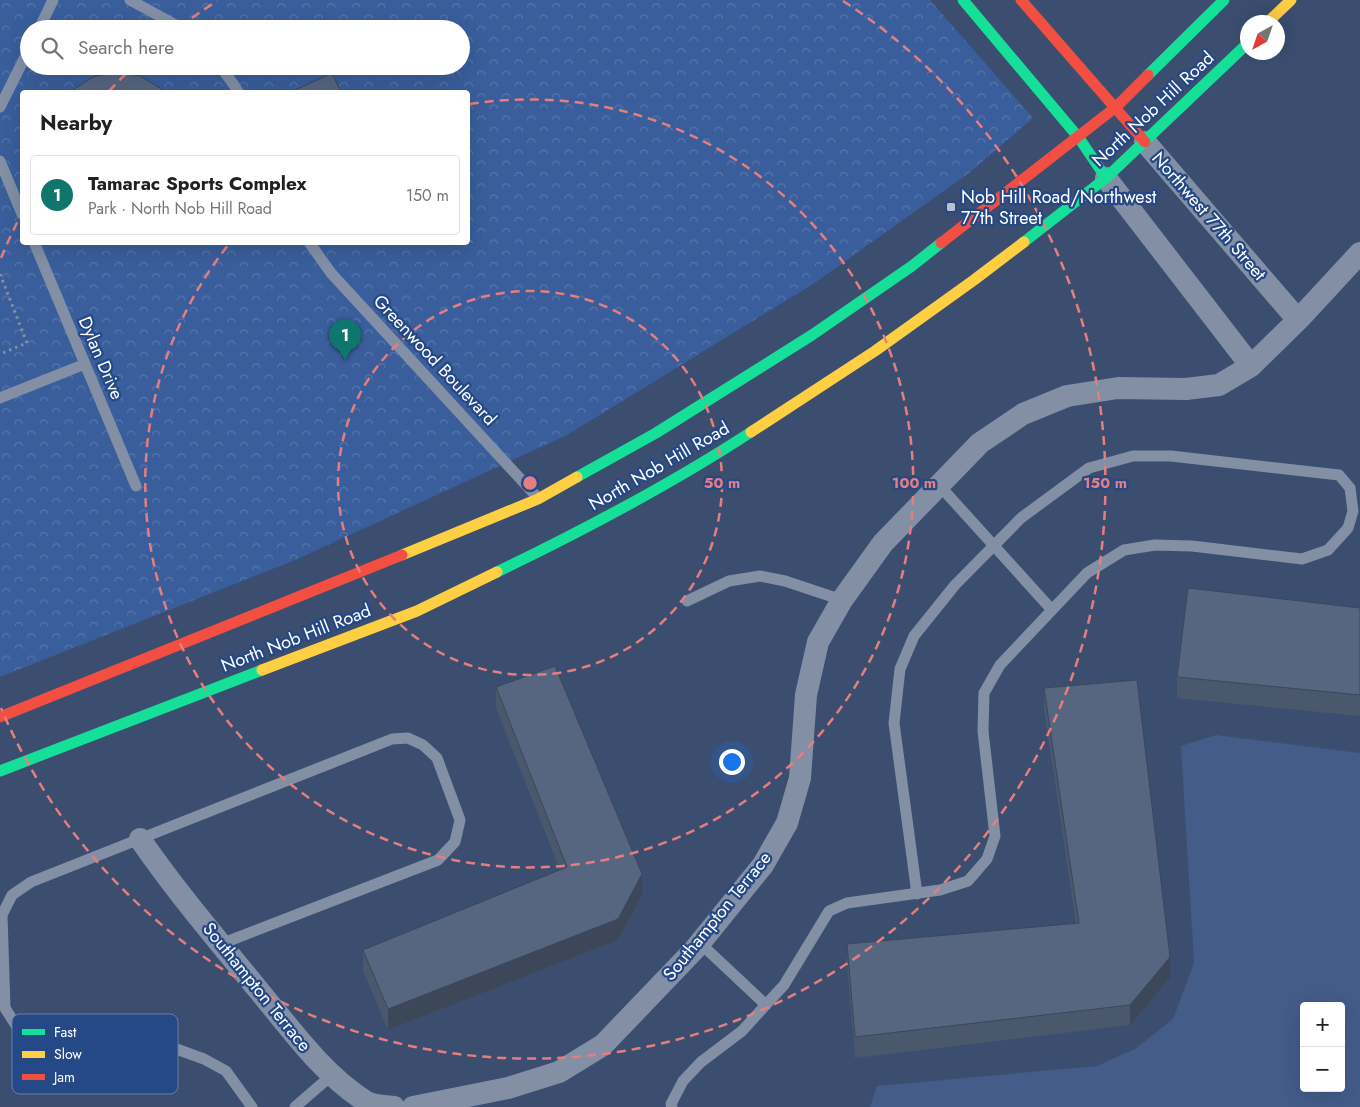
<!DOCTYPE html>
<meta charset="utf-8">
<style>
body{margin:0;font-family:Jost,sans-serif;background:#f2f2f2;color:#202124}
.controls{position:absolute;right:15px;bottom:15px;display:grid;overflow:hidden;border-radius:5px;box-shadow:0 5px 20px #0002}
.controls button{width:45px;height:45px;display:grid;place-items:center;padding:0;border:0;border-bottom:1px solid #e0e0e0;background:#fff;color:#202124;font:25px sans-serif}
.compass{position:absolute;left:1240px;top:15px;width:45px;height:45px;border-radius:50%;background:#fff;box-shadow:0 5px 20px #0002;rotate:220deg}
.you{position:absolute;left:731px;top:761px;width:18px;height:18px;margin:-12px;border:4px solid #fff;border-radius:50%;background:#1a73e8;box-shadow:0 0 0 8px #1a73e833}
.badge{display:grid;place-items:center;width:32px;height:32px;border-radius:50%;background:#0f766e;color:#fff;font-size:16px;font-weight:700}
.pin{position:absolute;translate:-50% -41px;filter:drop-shadow(0 1px 2px #0008)}
.pin::after{content:'';position:absolute;top:26px;width:18px;height:15px;background:inherit;clip-path:polygon(0 0,100% 0,50% 100%)}
.list{margin:0;padding:0;list-style:none}
h2{display:flex;justify-content:space-between;align-items:center;height:65px;margin:0;padding:0 20px;font-size:21px}
h2 small{font-size:16px;font-weight:400;color:#757577}
.list li{display:grid;grid-template-columns:32px 1fr auto;gap:15px;align-items:center;box-sizing:border-box;height:80px;margin:0 10px 10px;padding:0 10px;border:1px solid #e0e0e0;border-radius:5px}
.list b{display:block;font-size:19px;white-space:nowrap}
.list p{margin:0;font-size:16px;white-space:nowrap;color:#757577}
.list em{font-size:16px;font-style:normal;color:#757577}
.icon{flex:none;width:28px;height:28px;fill:none;stroke:currentColor;stroke-width:2;stroke-linecap:round;stroke-linejoin:round}
.map{position:relative;flex:none;width:1360px;height:1107px;overflow:hidden}
.search{position:absolute;background:#fff;box-shadow:0 5px 20px #0002;left:20px;top:20px;width:450px;height:55px;display:flex;align-items:center;gap:12px;box-sizing:border-box;padding:0 18px;border-radius:28px;color:#757577;font-size:19px}
.panel{position:absolute;background:#fff;box-shadow:0 5px 20px #0002;left:20px;top:90px;width:450px;height:155px;border-radius:5px}
.map>svg:first-child{display:block}
</style>
<div class="map">
<svg width="1360" height="1107" viewBox="0 0 1360 1107">
<defs>
<pattern id="park-crowns" width="20" height="18" patternUnits="userSpaceOnUse" patternTransform="scale(1.25)"><rect width="20" height="18" fill="#395e9b"/><path d="M2 6a3 3 0 1 1 6 0M12 15a3 3 0 1 1 6 0" fill="none" stroke="#5776aa"/></pattern>
</defs>
<rect width="100%" height="100%" fill="#3b4e70"/>
<!-- park -->
<path fill="url(#park-crowns)" fill-rule="evenodd" d="M0,0H930L1033,118L969,173L813,284L567,435L295,560L0,677ZM29,29H461V66H29ZM22,92H468V242H22Z"/>
<!-- water -->
<path fill="#435c88" fill-rule="evenodd" d="M1216,735L1360,753V1107H870L877,1086L1097,1066L1135,1049L1173,1019L1194,963L1181,746ZM1304,1006H1341V1088H1304Z"/>
<g fill="none" stroke-linecap="round" stroke-linejoin="round">
<!-- path -->
<path stroke="#828fa5" stroke-width="3" stroke-dasharray="2.5 4" stroke-linecap="butt" d="M0,274L27,343L0,354"/>
<!-- lane -->
<path stroke="#828fa5" stroke-width="11" d="M130,0L183,29
M39,29L53,0
M220,66L234,85L238,92
M0,107L29,49
M0,161L22,214
M34,242L136,486
M309,242L331,273L538,498
M0,398L85,364
M939,485L1052,610
M687,601L729,581L760,576L785,581L842,600
M700,943L766,1005
M221,944L438,860L455,842L460,820L437,758L423,745L408,738L392,739L31,882L12,895L2,915L5,1008L17,1027L28,1039L50,1050L168,1046L204,1059L226,1071L252,1107
M295,1107L332,1075
M672,1107L671,1104L683,1081L701,1062L742,1031L784,985L829,911L847,903L940,890L968,881L987,859L995,836L983,731L984,693L1000,665L1087,573L1124,550L1155,545L1192,546L1302,559L1328,550L1348,528L1353,511L1350,488L1339,475L1171,456H1133L1089,468L1021,518L955,585L914,636L900,669L894,723L917,894"/>
<!-- street -->
<path stroke="#828fa5" stroke-width="22" d="M1145,142L1298,320
M1106,178L1251,366
M140,839C175,890 216,938 255,986C289,1026 320,1072 365,1101C372,1106 385,1106 394,1107
M413,1107L508,1088L559,1072L603,1045L695,949L763,865L787,823L800,778L806,695L818,642L842,600L883,543L980,443L1023,414L1067,396L1118,388L1186,389L1219,385L1251,366L1298,320L1360,253"/>
<!-- fast -->
<path stroke="#16e098" stroke-width="11" d="M963,0L1079,138L1106,178
M1148,75L1224,0
M1024,242L1106,178L1248,43
M577,477L656,433L812,335L912,266L941,243
M497,572C584,530 670,485 751,432
M0,771L262,670"/>
<!-- slow -->
<path stroke="#ffcf43" stroke-width="11" d="M1268,22L1291,0
M751,432L875,351L974,280L1024,242
M402,555L538,499L577,477
M262,670L417,611L497,572"/>
<!-- jam -->
<path stroke="#f24e42" stroke-width="11" d="M1021,0L1145,142
M941,243L1116,107L1148,75
M0,717L402,555"/>
</g>
<!-- wall -->
<path fill="#4a586e" d="M1360,608V716L1177,698V677Z
M496,687L642,895L618,940L388,1030L363,971V950L560,870L496,708Z
M1044,688L1170,978L1130,1025L855,1058L847,965V944L1076,924L1044,709Z"/>
<!-- shaded-wall -->
<path fill="#3c475a" d="M642,874V895L618,940L388,1030V1009Z
M1170,957V978L1130,1025V1005Z"/>
<!-- building -->
<path fill="#566680" stroke="#3c475a" d="M116,72L140,76L160,88L164,92H72L73,90L93,77Z
M332,73L341,92H294L293,91Z
M1188,588L1360,608V695L1177,677Z
M555,666L642,874L618,919L388,1009L363,950L567,867L496,687Z
M1137,680L1170,957L1130,1005L855,1037L847,944L1079,923L1044,688Z"/>
<!-- distance rings -->
<g fill="none" stroke="#e67e7e" stroke-width="2.5" stroke-dasharray="9 6">
<circle cx="530" cy="483" r="192"/>
<path d="M470 104A384 384 0 1 1 229 244"/>
<path d="M1 258A575 575 0 0 1 22 213M109 91A575 575 0 0 1 131 69M180 27A575 575 0 0 1 217 1M843 1A575 575 0 1 1 1 708"/>
</g>
<!-- markers -->
<rect fill="#bac1cd" stroke="#254886" stroke-width="2" x="946" y="202" width="10" height="10" rx="2.5"/>
<g text-anchor="middle" stroke-width="4.5" stroke-linejoin="round" paint-order="stroke">
<!-- street labels -->
<g font-size="18" fill="#fff" stroke="#254886">
<text transform="translate(1153 109) rotate(-43)" y="6">North Nob Hill Road</text>
<text transform="translate(1209 216) rotate(49)" y="6">Northwest 77th Street</text>
<text transform="translate(101 358) rotate(67)" y="6">Dylan Drive</text>
<text transform="translate(435 360) rotate(47)" y="6">Greenwood Boulevard</text>
<text transform="translate(659 466) rotate(-30)" y="6">North Nob Hill Road</text>
<text transform="translate(296 638) rotate(-21)" y="6">North Nob Hill Road</text>
<text transform="translate(717 916) rotate(-51)" y="6">Southampton Terrace</text>
<text transform="translate(257 987) rotate(51)" y="6">Southampton Terrace</text>
</g>
<!-- poi labels -->
<g font-size="18" fill="#fff" stroke="#254886" text-anchor="start">
<text x="961" y="203">Nob Hill Road/Northwest<tspan x="961" dy="21">77th Street</tspan></text>
</g>
</g>
<!-- legend -->
<rect x="12" y="1014" width="166" height="80" rx="8" fill="#254886" stroke="#667faa" stroke-width="1"/>
<rect x="22" y="1029" width="23" height="6" fill="#16e098"/>
<rect x="22" y="1051" width="23" height="7" fill="#ffcf43"/>
<rect x="22" y="1074" width="23" height="6" fill="#f24e42"/>
<g font-size="14" fill="#fff">
<text x="54" y="1037">Fast</text>
<text x="54" y="1059">Slow</text>
<text x="54" y="1082">Jam</text>
</g>
<circle cx="530" cy="483" r="8" fill="#e67e7e" stroke="#254886" stroke-width="2.5"/>
<g font-size="15" text-anchor="middle" font-weight="bold" fill="#e67e7e" stroke="#254886" stroke-width="4.5" stroke-linejoin="round" paint-order="stroke">
<text x="722" y="488">50 m</text>
<text x="914" y="488">100 m</text>
<text x="1105" y="488">150 m</text>
</g>
</svg>
<div class="controls">
<button>+</button>
<button>−</button>
</div>
<svg class="compass" viewBox="-18 -18 36 36"><path d="M0-13l5 13h-10z" fill="#e53935"/><path d="M0 13l5-13h-10z" fill="#757577"/></svg>
<div class="you"></div>
<div class="pin badge" style="left:345px;top:360px">1</div>
<div class="search"><svg class="icon" aria-label="search" viewBox="0 0 24 24"><circle cx="10" cy="10" r="6"/><path d="M15 15l6 6"/></svg>Search here</div>
<section class="panel">
<h2>Nearby<small></small></h2>
<ul class="list">
<li><span class="badge">1</span><div><b>Tamarac Sports Complex</b><p>Park · North Nob Hill Road</p></div><em>150 m</em></li>
</ul>
</section>
</div>
